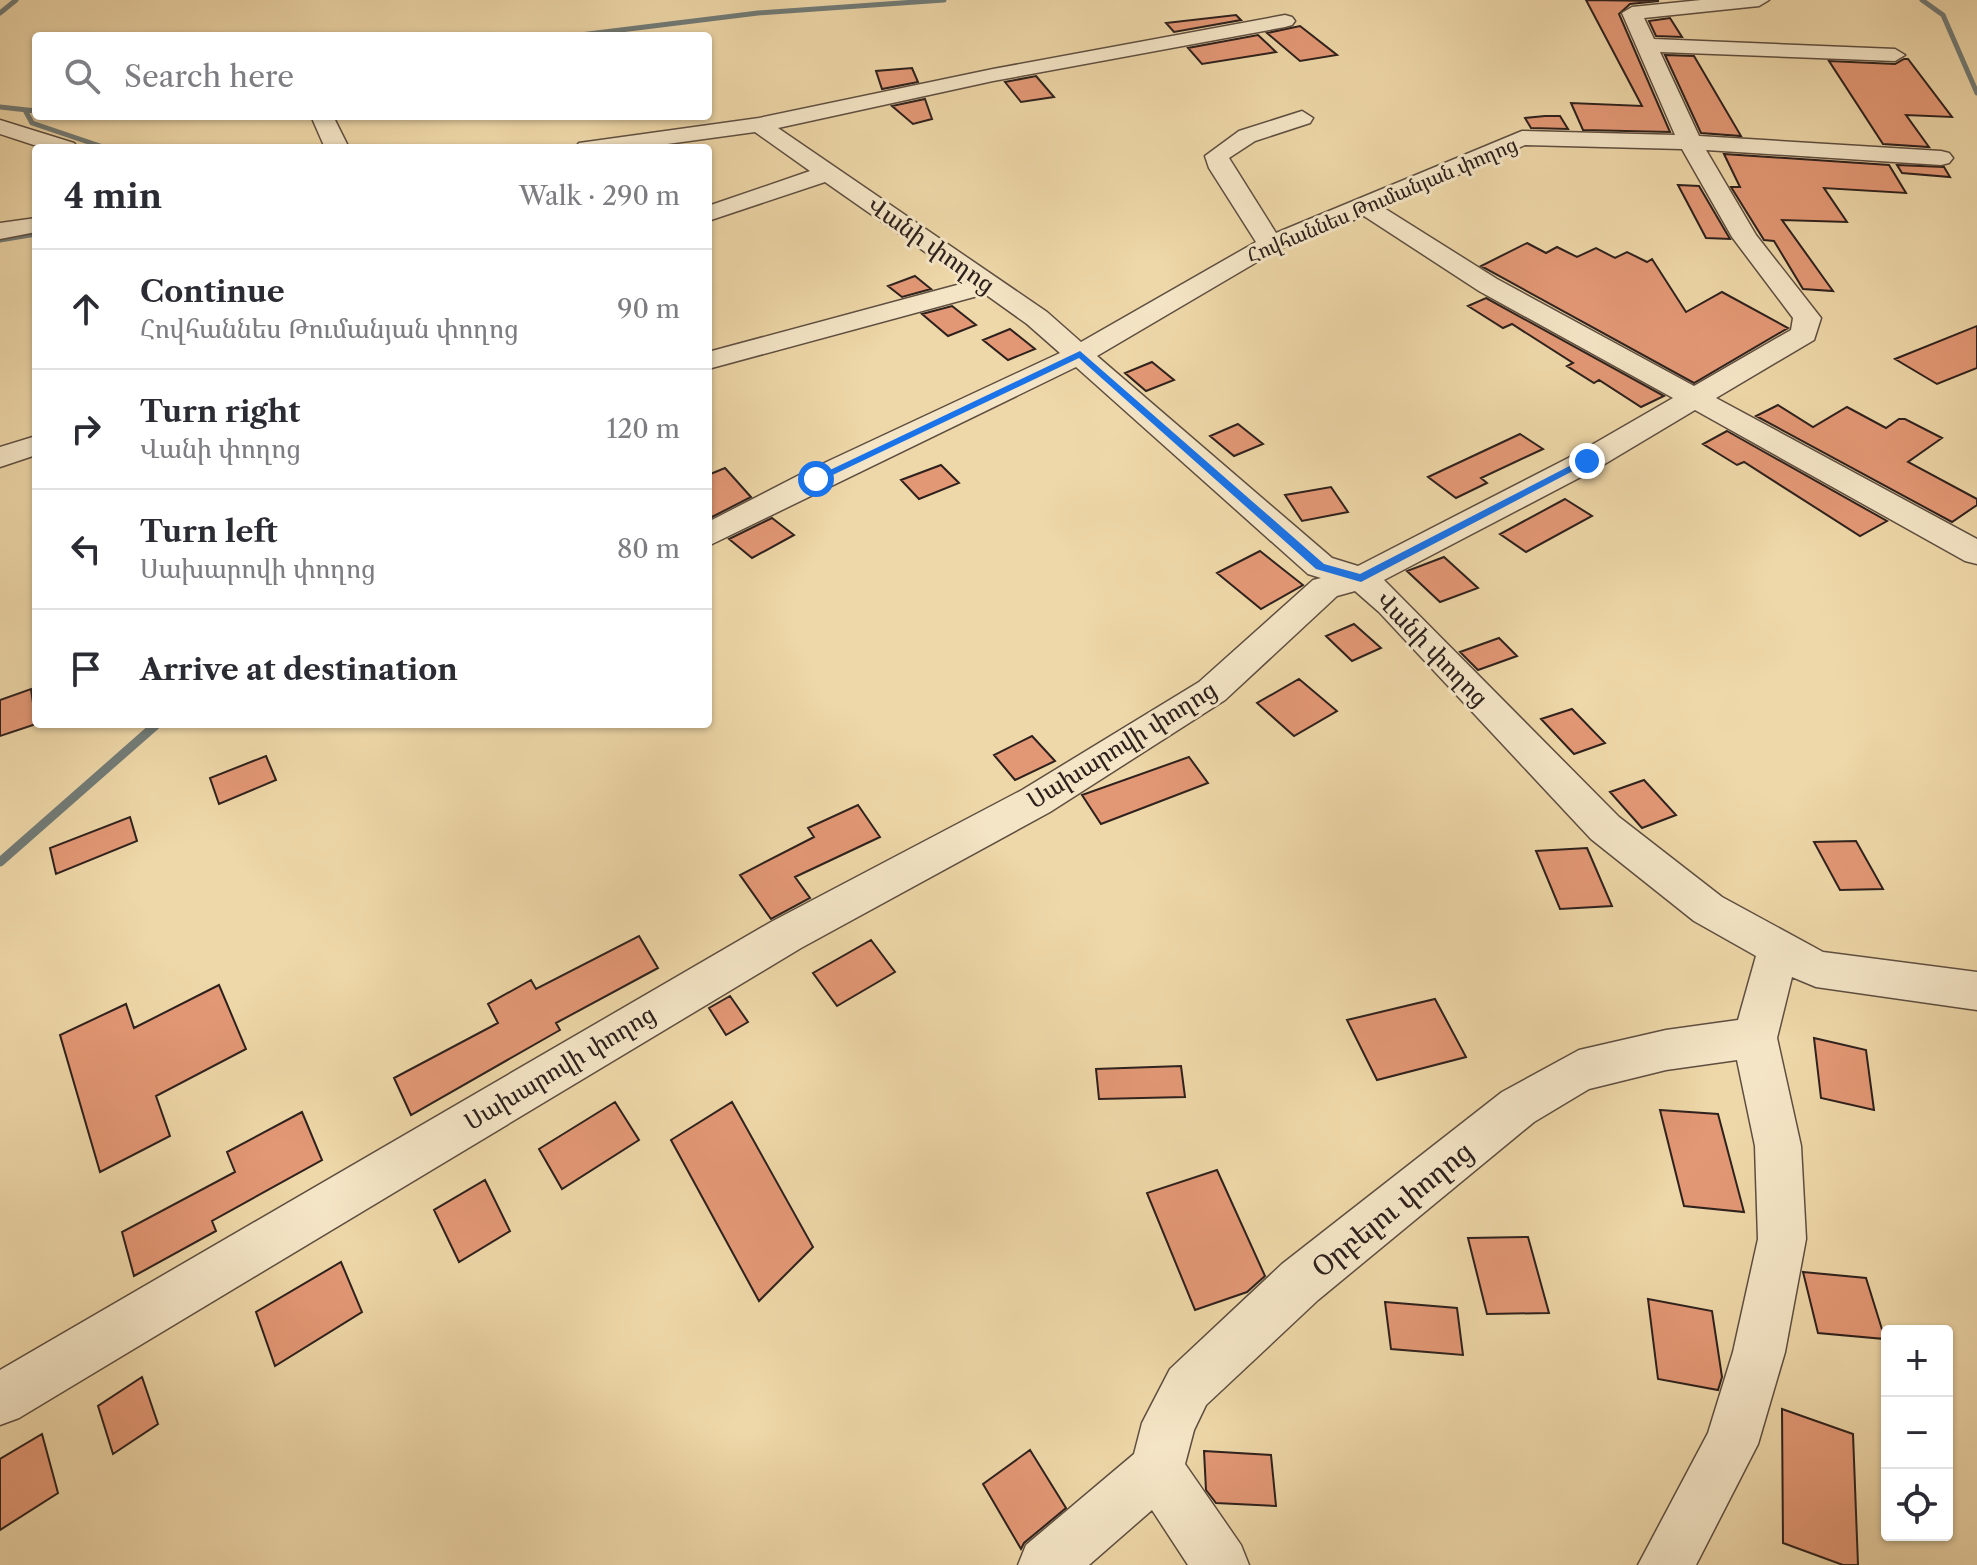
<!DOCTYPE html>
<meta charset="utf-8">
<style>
body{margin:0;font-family:"Libre Caslon Text","Noto Serif Armenian",serif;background:#f2f2f3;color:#2b2b33}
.controls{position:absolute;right:24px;bottom:24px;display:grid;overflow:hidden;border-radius:8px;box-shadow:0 2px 6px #0004}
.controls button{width:72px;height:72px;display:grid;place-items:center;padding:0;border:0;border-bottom:2px solid #e1e1e2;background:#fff;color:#2b2b33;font:40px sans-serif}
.stop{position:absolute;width:24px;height:24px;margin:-18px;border:6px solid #1a73e8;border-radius:50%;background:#fff}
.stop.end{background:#1a73e8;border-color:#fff;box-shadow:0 2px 8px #0008}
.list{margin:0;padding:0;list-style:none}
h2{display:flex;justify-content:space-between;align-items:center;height:104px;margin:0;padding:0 32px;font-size:34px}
h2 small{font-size:26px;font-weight:400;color:#7c7c81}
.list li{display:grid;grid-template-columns:52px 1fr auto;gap:24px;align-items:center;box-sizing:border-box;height:120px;padding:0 32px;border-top:2px solid #e1e1e2}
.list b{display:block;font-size:30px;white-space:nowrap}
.list p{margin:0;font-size:26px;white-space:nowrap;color:#7c7c81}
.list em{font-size:26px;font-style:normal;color:#7c7c81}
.icon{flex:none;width:44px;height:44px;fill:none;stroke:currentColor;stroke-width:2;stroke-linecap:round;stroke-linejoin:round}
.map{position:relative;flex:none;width:1977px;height:1565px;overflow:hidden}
.search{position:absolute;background:#fff;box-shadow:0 2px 6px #0004;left:32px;top:32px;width:680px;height:88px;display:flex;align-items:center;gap:20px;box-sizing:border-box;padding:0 28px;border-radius:8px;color:#7c7c81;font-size:30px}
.panel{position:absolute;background:#fff;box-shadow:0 2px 6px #0004;left:32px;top:144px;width:680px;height:584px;border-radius:8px}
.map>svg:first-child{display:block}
</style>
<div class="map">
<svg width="1977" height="1565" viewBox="0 0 1977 1565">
<rect width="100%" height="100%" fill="#eed7a8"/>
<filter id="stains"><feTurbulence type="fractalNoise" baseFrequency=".0025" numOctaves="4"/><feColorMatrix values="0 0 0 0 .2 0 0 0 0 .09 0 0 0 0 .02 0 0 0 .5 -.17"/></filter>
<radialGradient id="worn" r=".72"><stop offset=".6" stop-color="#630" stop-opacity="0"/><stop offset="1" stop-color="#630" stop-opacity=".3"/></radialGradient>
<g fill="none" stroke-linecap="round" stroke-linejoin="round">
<!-- stream-far1 -->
<path stroke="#717b77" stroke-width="5" d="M1922,0L1943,15L1977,93
M0,13L16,0
M572,36L758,13L944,0
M0,107L36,111
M26,112L32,123L106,148
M0,240L36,234"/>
<!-- stream -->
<path stroke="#717b77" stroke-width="9" d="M0,862L157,724"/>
</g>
<!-- building -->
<path fill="#e39875" stroke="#2e211d" stroke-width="2" d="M1586,0L1659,1L1630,4L1619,14L1670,132L1583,130L1571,103L1642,106Z
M1236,15L1241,20L1174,32L1166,23Z
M1670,18L1682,37L1656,36L1649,21Z
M1300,26L1337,55L1300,61L1267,33Z
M1258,35L1276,52L1202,64L1188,48Z
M1665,55L1694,56L1741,136L1701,133Z
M1904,59H1908L1952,117L1906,115L1929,147L1883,144L1829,61L1895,64Z
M912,68L918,82L882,89L876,71Z
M1036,76L1054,97L1021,102L1005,82Z
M925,99L932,119L913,124L892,106Z
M1545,116H1560L1568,129L1531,128L1525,118Z
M1724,154L1889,165L1906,193L1824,188L1847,222L1782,220L1833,291L1803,289L1774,241L1764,240L1731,187H1740Z
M1897,165L1944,167L1950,177L1902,173Z
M1678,185L1699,186L1730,239L1706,238Z
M1527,243L1546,253L1557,247L1577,257L1596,248L1615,258L1627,252L1647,262L1652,259L1686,312L1722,292L1788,328L1694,383L1481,266Z
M915,276L931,289L902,297L888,286Z
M1486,298L1664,396L1641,407L1599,380L1594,383L1567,366L1573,363L1512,324L1503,328L1468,306Z
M952,306L976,325L948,336L922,314Z
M1977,326V368L1937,384L1895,359Z
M1010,329L1035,349L1008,360L983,340Z
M1152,362L1174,380L1146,391L1125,373Z
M1778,405L1813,427L1847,407L1886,428L1899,419H1905L1942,438L1908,462L1977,499V505L1952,522L1756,416Z
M1238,424L1263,444L1234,456L1210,436Z
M1727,431L1887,521L1860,536L1744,462L1737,465L1703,444Z
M1520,434L1543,449L1481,478L1487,483L1456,498L1428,477Z
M941,465L959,483L919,499L901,480Z
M725,468L751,497L708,519V475Z
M1331,487L1348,512L1302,521L1285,495Z
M1565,499L1592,516L1526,552L1500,534Z
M772,518L794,535L752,558L729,539Z
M1260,551L1303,585L1261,609L1217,573Z
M1444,557L1478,588L1440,602L1407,571Z
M1354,624L1381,648L1352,661L1326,636Z
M1499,638L1517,656L1478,670L1460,652Z
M1299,679L1337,711L1294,736L1257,703Z
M31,689L36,724L0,736V700Z
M1572,709L1605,743L1574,754L1541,719Z
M1032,736L1055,761L1015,780L994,755Z
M266,756L276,780L219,804L210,778Z
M1189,757L1208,783L1101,824L1082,795Z
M1644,780L1676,815L1642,828L1610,792Z
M858,805L880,837L795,877L810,898L771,919L740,875L814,837L808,828Z
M130,817L137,841L56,874L50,848Z
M1856,841L1883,889L1840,890L1814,842Z
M1587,848L1612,906L1560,909L1536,851Z
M639,936L658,968L556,1023L560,1030L411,1115L394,1078L498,1023L488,1004L531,980L536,989Z
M871,940L895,972L837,1006L813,973Z
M219,985L246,1049L156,1096L170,1136L100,1172L60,1035L126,1004L134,1028Z
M730,996L748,1022L726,1035L709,1008Z
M1435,999L1466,1057L1377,1080L1347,1020Z
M1814,1038L1866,1050L1874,1110L1821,1098Z
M1181,1066L1185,1097L1099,1099L1096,1069Z
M615,1102L639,1140L562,1189L539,1149Z
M732,1102L813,1247L759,1301L671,1140Z
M1660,1110L1718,1114L1744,1212L1684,1206Z
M302,1112L322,1160L212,1221L216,1231L134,1276L122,1232L235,1172L227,1152Z
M1217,1170L1265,1276L1247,1292L1195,1310L1147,1193Z
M485,1180L510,1231L459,1262L434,1210Z
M1528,1237L1549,1313L1487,1314L1468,1238Z
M341,1262L362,1312L275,1366L256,1312Z
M1803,1272L1866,1278L1885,1339L1818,1333Z
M1648,1299L1712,1311L1722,1377L1718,1390L1658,1379Z
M1385,1302L1457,1308L1463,1355L1391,1349Z
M142,1377L158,1424L113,1454L98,1406Z
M1782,1409L1853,1434L1858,1565H1843L1783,1543Z
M42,1434L58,1493L0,1530V1459Z
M1030,1450L1066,1508L1024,1543L1021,1549L983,1484Z
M1204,1451L1271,1455L1276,1506L1216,1503L1206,1490Z"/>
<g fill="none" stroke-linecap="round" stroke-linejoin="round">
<defs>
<path id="minor" d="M1701,0H1769L1759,6L1644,18L1654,39L1895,49L1905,55L1895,61L1660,52L1699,136L1941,151L1949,153L1953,158L1949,163L1941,165L1706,150L1756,235L1821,318L1814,340L1716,398L1977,539V564L1965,561L1695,410L1598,468L1384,580L1619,817L1722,897L1823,952L1977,972V1010L1816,987L1792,977L1777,1038L1801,1146L1806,1239L1785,1352L1758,1444L1696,1565H1638L1708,1433L1733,1352L1758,1239L1755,1146L1737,1060L1666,1070L1589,1089L1534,1122L1318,1300L1206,1405L1194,1430L1185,1464L1241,1545L1249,1565H1188L1152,1510L1089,1565H1018L1026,1545L1134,1454L1142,1423L1170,1369L1282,1264L1502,1092L1579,1050L1666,1030L1738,1020L1756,956L1694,921L1591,839L1379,612L1355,591L1337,596L1225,700L1050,812L801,948L19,1418L0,1425V1370L771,922L1022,790L1199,682L1313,580L1321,578L1308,574L1076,367L708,546V522L805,472L1060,353L1027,324L985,294L708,369V352L968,282L825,182L708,221V206L810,171L755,132L638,148H575L579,143L759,118L993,69L1285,15L1292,17L1295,21L1292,25L1285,27L993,81L778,128L1047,312L1081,342L1256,242L1209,168L1205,156L1239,131L1302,111L1313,118L1310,123L1255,141L1229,158L1276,233L1522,131L1675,135L1622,13L1632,7ZM1525,145L1682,149L1732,237L1793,318L1791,330L1694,386L1497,279L1384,208ZM1364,216L1479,291L1673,398L1576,454L1358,566L1332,558L1097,356L1279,249Z
M311,116H333L349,148H325Z
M0,120L74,143L78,148H43L0,134Z
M36,218V232L0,239V223Z
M36,436V455L0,467V447Z"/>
</defs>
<!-- minor casing -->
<use href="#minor" stroke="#5e4e40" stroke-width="3"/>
<!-- minor -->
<use href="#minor" fill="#f4e5c6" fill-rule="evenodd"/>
</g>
<!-- route -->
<path fill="#1a73e8" d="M1080,351L1324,564L1360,574L1583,459L1592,461L1361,582L1316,569L1079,358L820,481L811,479Z"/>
<g text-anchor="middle" stroke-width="6" stroke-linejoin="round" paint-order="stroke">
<!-- far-street labels -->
<g font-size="20" fill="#2e211d" stroke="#f4e5c6">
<text transform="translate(1382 200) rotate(-23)" y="7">Հովհաննես Թումանյան փողոց</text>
</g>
<!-- street labels -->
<g font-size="24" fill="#2e211d" stroke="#f4e5c6">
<text transform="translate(931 245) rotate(35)" y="8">Վանի փողոց</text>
<text transform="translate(1432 649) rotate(46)" y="8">Վանի փողոց</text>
<text transform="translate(1122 745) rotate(-32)" y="8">Սախարովի փողոց</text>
<text transform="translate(560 1068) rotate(-31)" y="8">Սախարովի փողոց</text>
</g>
<!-- near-street labels -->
<g font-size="28" fill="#2e211d" stroke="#f4e5c6">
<text transform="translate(1392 1209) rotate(-39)" y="10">Օրբելու փողոց</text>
</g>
</g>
<rect width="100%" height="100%" filter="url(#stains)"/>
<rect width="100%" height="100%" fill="url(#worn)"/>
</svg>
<div class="controls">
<button>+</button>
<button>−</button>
<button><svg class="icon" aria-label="locate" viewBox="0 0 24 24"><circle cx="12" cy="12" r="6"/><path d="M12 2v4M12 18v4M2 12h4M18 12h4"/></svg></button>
</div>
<div class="stop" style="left:816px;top:479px"></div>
<div class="stop end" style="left:1587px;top:461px"></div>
<div class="search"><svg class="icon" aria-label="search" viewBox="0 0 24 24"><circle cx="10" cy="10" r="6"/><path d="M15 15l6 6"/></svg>Search here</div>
<section class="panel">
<h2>4 min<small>Walk · 290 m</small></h2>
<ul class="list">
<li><svg class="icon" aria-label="ahead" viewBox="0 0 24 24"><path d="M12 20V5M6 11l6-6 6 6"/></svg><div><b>Continue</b><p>Հովհաննես Թումանյան փողոց</p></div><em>90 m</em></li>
<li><svg class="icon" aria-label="right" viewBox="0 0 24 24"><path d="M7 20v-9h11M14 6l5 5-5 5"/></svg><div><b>Turn right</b><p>Վանի փողոց</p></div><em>120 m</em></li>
<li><svg class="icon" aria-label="left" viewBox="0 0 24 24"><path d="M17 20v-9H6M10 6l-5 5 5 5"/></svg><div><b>Turn left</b><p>Սախարովի փողոց</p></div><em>80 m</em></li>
<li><svg class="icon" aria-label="arrive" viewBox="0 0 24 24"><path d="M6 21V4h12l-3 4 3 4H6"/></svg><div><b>Arrive at destination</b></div></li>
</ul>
</section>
</div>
